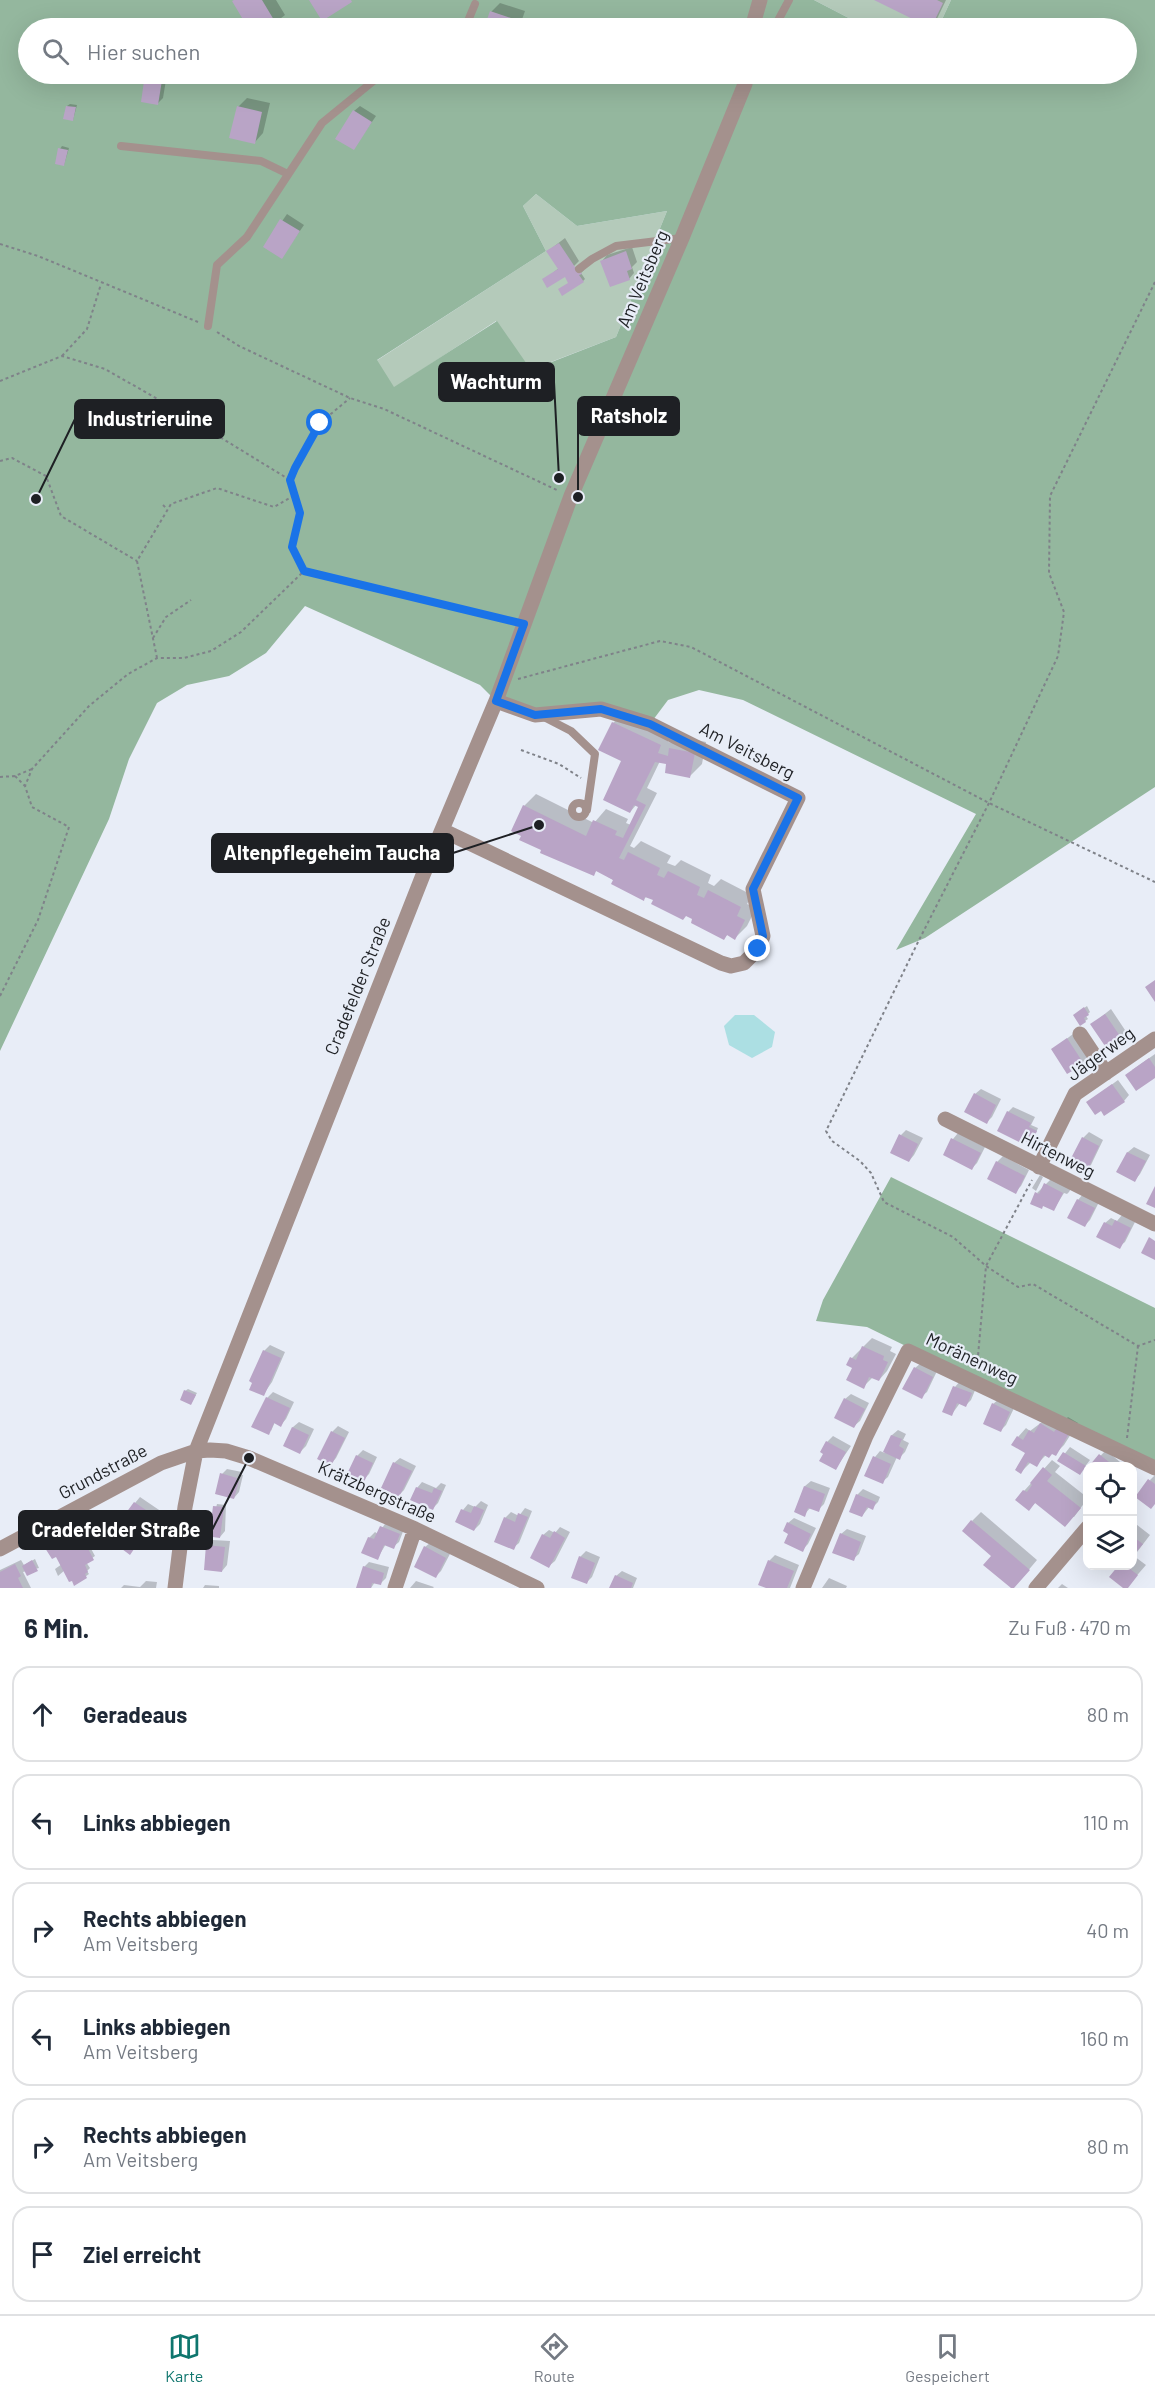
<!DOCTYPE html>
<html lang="de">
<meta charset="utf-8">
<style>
body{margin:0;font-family:Barlow,sans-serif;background:#f2f2f3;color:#1f2937}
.controls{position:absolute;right:18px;bottom:18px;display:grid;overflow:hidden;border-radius:12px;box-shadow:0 6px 24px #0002}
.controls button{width:54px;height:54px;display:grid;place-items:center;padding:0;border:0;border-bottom:2px solid #e0e1e3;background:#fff;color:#1f2937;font:30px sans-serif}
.stop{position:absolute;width:18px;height:18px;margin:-14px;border:4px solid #1a73e8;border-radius:50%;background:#fff}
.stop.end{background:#1a73e8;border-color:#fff;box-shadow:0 2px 6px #0008}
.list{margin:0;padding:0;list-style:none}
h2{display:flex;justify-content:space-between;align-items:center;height:78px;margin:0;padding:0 24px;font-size:26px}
h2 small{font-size:20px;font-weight:400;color:#747a83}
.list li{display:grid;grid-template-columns:39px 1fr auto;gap:18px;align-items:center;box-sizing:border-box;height:96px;margin:0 12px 12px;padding:0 12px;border:2px solid #e0e1e3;border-radius:18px}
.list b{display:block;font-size:22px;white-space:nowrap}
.list p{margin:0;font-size:20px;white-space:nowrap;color:#747a83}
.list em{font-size:20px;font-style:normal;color:#747a83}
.icon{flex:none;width:33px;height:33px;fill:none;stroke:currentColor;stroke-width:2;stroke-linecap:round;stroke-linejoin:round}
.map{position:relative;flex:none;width:1155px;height:1588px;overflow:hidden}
.search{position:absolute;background:#fff;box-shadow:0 6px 24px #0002;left:18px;right:18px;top:18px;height:66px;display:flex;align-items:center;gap:15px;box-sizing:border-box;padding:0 21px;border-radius:33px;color:#747a83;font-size:22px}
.sheet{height:726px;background:#fff}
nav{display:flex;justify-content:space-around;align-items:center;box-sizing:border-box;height:84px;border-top:2px solid #e0e1e3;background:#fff;font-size:16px;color:#747a83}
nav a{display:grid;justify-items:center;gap:3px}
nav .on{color:#0f766e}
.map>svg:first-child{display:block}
</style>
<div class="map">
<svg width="1155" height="1588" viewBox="0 0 1155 1588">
<rect width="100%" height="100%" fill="#e8edf7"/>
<!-- green -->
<path fill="#b4caba" d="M814,0H951L938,28H868Z
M536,194L577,226L667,211L616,337L530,370L496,321L394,388L376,361L546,251L523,206Z"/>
<!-- forest -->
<path fill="#94b79e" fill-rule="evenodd" d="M0,0H814L868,28H28V74H1126V28H938L951,0H1155V787L925,938L896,950L976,814L743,700L699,690L668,700L650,724L601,709L535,715L496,701L480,685L305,606L266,653L229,676L187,685L157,703L129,759L109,819L0,1051ZM536,194L577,226L667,211L616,337L531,370L497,321L394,387L377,360L546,251L523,206Z
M891,1177L1155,1308V1468L867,1327L816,1321L823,1300Z"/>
<!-- water -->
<path fill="#acdfe3" d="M735,1015H754L775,1032L772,1047L752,1058L729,1045L724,1026Z"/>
<!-- shadow -->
<path fill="#0003" d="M236,0H276L285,15L268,28H250L234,2Z
M878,0H946L936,21L930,26Z
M500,3L525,11L519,28H486L491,12Z
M146,74H167L163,98L158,103L143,101Z
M247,98L270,103L263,133L255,142L238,107Z
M70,104L77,105L73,120L67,106Z
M360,106L376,116L354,148V111Z
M62,146L69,148L64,165L60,149Z
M287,214L304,225L282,257L265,246Z
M565,238L579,261L572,268L584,270L581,273L585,279L583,281L570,283L565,275L544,280L559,268L548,251Z
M632,247L637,262L632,267L634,273L629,279L602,261L607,255Z
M625,711L671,733L668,742L676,743L683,737L706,742L702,764L690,776L668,763L660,761L647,788L657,793L630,846L634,848L641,841L671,856L667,863L675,866L681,860L711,875L708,883L714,886L721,879L752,895L747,904L756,908L747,926L735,938L728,934L724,938L694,918L647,896L644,899L597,870L593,874L543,850L524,806L536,794L594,823L606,809L628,819L626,823L631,825L640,806L637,804L630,812L623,761L613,723Z
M1087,1006L1090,1012L1086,1016L1088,1019L1085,1021L1077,1013Z
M1111,1009L1127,1033L1121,1038L1092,1024Z
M1073,1034L1088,1057L1077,1068L1089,1063L1090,1065L1079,1073L1053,1049Z
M1155,1054V1076L1132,1070Z
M1118,1080L1129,1095L1124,1101L1101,1109L1088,1102Z
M981,1089L1001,1099L992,1117L987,1122L975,1094Z
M1013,1107L1035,1117L1031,1125L1038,1128L1033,1140L1008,1112Z
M906,1130L923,1138L914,1155L909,1161L901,1135Z
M1089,1132L1103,1140L1091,1165L1085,1171L1083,1138Z
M958,1133L985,1147L977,1163L972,1168L945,1155L953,1139Z
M1134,1147L1150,1155L1140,1174L1135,1180L1118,1171L1128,1152Z
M1003,1156L1029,1170L1021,1186L1015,1192L997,1162Z
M1040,1175L1043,1177L1036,1191L1032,1188Z
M1051,1179L1073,1185L1069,1192L1067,1194L1064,1193L1054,1209L1037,1193Z
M1083,1194L1099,1202L1090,1220L1085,1225L1078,1200Z
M1122,1215L1135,1222L1125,1242L1119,1247L1105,1223L1111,1218L1117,1221Z
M872,1338L892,1347L890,1351L896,1354L887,1371L879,1380L873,1377L863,1387L854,1367L848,1365L852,1358Z
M270,1345L285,1352L272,1382L263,1395L251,1381L264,1351Z
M921,1363L937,1371L927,1392L921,1397L915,1368Z
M960,1381L976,1388L971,1400L966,1405L960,1403L952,1414L955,1387Z
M188,1389L197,1393L191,1403L185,1391Z
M273,1392L294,1402L286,1419L281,1425L275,1422L271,1431L267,1398Z
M851,1394L869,1403L860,1421L854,1426L845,1399Z
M999,1399L1015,1406L1006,1425L1001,1430L993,1404Z
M1050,1416L1062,1423L1068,1417L1078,1423L1064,1445L1055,1454L1052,1452L1046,1455L1036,1465L1031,1462L1021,1472L1027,1453L1018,1437L1026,1428L1030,1431Z
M299,1422L314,1429L306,1446L300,1452L285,1445L293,1427Z
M338,1426L349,1432L336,1458L331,1464L332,1432Z
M898,1430L906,1434L903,1440L909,1443L905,1452L899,1458L897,1457L888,1477L882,1482L875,1457L880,1451L885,1453L892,1435Z
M833,1436L851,1446L836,1468L827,1442Z
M1070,1447L1090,1460L1080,1473L1059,1461Z
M363,1450L377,1457L369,1474L363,1480L357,1456Z
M1106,1450L1120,1462L1116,1466H1091Z
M400,1458L416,1466L404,1490L399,1495L394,1463Z
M1052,1460L1060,1466L1055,1472L1088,1498L1074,1517L1036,1502L1029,1509L1024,1491Z
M227,1469L242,1472L241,1475H243L239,1492L234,1498L222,1474Z
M1155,1475V1503L1150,1480Z
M811,1481L830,1488L824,1504L818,1510L811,1507L804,1515L796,1512L805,1486Z
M422,1482L436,1488L441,1483L446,1485L438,1503L433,1508L417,1488Z
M863,1489L880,1497L878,1502L872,1508L869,1507L862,1516L857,1495Z
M140,1497L165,1514L154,1529L150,1526L136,1544L128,1543L126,1533L135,1503Z
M481,1501L488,1505L480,1524L474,1530L463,1510L468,1504L475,1507Z
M217,1504L226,1505L225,1531L220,1537L209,1523L213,1519Z
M525,1508L532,1511L519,1543L513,1548L505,1518L511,1512L519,1516Z
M981,1512L1037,1560L1021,1579L993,1555L972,1521Z
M794,1518L816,1528L808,1544L802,1550L790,1533L788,1523Z
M387,1521L404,1529L399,1542L393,1547L386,1544L377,1559L369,1538L375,1532L378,1534Z
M1132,1521L1150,1535L1134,1556L1146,1565L1126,1588L1111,1577L1120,1566H1132Z
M560,1527L570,1532L555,1561L549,1566L543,1535L549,1530L555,1533Z
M80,1528L85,1537L80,1542L83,1546L88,1543L95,1556L86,1562L90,1568L87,1571L89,1574L75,1584L65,1570L58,1576L55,1569L62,1564L57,1555L47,1548L53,1542Z
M847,1529L866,1536L859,1554L853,1559L841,1534Z
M213,1540L230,1541L227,1565L222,1571L208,1545Z
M431,1542L451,1552L441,1571L436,1576L425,1547Z
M586,1551L600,1557L592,1577L587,1582L580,1557Z
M775,1555L799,1565L790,1588H770L769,1561Z
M35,1559L39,1568L23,1572L31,1588H0V1570L21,1560L24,1565Z
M369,1562L389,1567L386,1578L380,1584L375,1582L371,1588H362L364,1567Z
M622,1571L637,1578L633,1588H611L616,1576Z
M829,1578L847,1586L846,1588H822Z
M146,1581L157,1582L156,1588H121L124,1585L140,1587Z
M416,1581L434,1587L433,1588H410Z
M1062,1584L1068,1588H1058Z
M205,1585L219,1586V1588H203Z"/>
<!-- building -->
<path fill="#b9a4c6" d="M234,0H262L277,25L271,28H248L232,1Z
M309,0H351L352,2L322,21Z
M874,0H937L943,3L931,28Z
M490,11L517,20L515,28H484Z
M145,74H163L158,105L141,102Z
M66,106L76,107L73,121L63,119Z
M237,106L262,112L255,144L229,138Z
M353,110L372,122L354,150L335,139Z
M58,148L68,150L64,166L55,164Z
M280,219L300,231L282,259L263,247Z
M559,243L575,267L577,266L582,274L579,275L584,282L562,296L558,289L568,283L565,277L547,288L542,279L558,269L546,251Z
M626,251L632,269L627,271L630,280L610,287L600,261Z
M612,722L661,745L658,753L668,756L669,748L695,753L690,778L665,773L666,764L655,762L636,800L646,805L619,858L624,860L628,852L660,868L657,875L664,878L668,871L700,887L697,895L704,898L708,890L741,907L737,916L745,920L735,940L727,935L724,940L691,923L692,919L686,916L683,920L651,904L653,900L645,897L644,901L611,884L613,880L596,871L594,876L540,853L541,850L519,840L521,836L511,831L523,805L586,836L593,820L617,831L615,835L623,838L638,807L634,805L630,813L603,800L621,761L598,750Z
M1155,980V1002L1145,987Z
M1084,1007L1089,1015L1084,1018L1086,1022L1080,1026L1073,1015Z
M1105,1014L1122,1039L1107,1049L1090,1024Z
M1067,1038L1084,1064L1080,1066L1081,1068L1086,1064L1089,1068L1078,1075L1074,1070L1067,1074L1051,1049Z
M1149,1058L1155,1067V1078L1136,1091L1125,1075Z
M1112,1084L1125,1102L1104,1116L1101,1111L1095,1115L1086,1102Z
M974,1093L996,1105L987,1124L964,1112Z
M1007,1111L1031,1123L1029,1127L1037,1131L1031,1144L1023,1140L1021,1143L997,1131Z
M899,1134L918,1144L909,1162L890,1153Z
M1082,1137L1099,1146L1086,1173L1068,1164Z
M951,1138L981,1153L972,1170L943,1155Z
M1127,1152L1146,1161L1135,1182L1116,1172Z
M996,1161L1025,1176L1016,1194L987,1179Z
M1044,1183L1063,1193L1054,1211L1043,1206L1042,1209L1030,1204L1035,1192L1039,1194Z
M1155,1186V1208L1146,1204Z
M1077,1199L1095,1208L1085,1227L1067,1218Z
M1115,1220L1131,1228L1120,1249L1096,1237L1104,1222L1112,1226Z
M1149,1237L1155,1241V1260L1141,1253Z
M862,1346L884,1356L883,1360L888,1362L879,1381L869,1377L864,1389L846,1380L852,1368L846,1365L850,1357L856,1360Z
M263,1350L281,1358L264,1396L249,1390L252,1383L249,1381Z
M914,1367L933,1377L922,1399L902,1389Z
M953,1386L972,1393L966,1407L957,1403L952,1416L942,1412Z
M184,1390L196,1395L191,1405L180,1400Z
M266,1397L290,1408L281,1427L274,1423L269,1435L251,1427Z
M844,1398L865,1409L854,1428L834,1418Z
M992,1403L1010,1412L1001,1432L983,1424Z
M1040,1423L1054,1432L1059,1425L1070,1432L1056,1456L1052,1454L1049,1458L1044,1455L1037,1467L1028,1462L1021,1474L1015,1470L1025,1453L1011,1445L1017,1436L1023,1440L1029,1430L1034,1433Z
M292,1427L309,1435L300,1454L283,1446Z
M331,1431L345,1438L331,1466L317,1459Z
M891,1435L902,1439L899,1446L904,1449L900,1460L883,1452Z
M826,1441L846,1452L836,1470L819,1461L823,1454L820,1452Z
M1063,1452L1086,1466L1080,1475L1057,1461Z
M1099,1454L1114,1466H1089Z
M356,1455L373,1463L364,1482L347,1474Z
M873,1456L891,1464L883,1484L864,1476Z
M393,1462L412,1471L399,1497L381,1488Z
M1043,1467L1052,1475L1047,1481L1081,1508L1065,1527L1035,1503L1029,1511L1015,1500L1023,1490L1027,1492L1032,1485L1030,1483Z
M220,1473L237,1478L236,1480L239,1481L234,1499L215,1494Z
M1148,1479L1155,1484V1504L1151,1509L1135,1497Z
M804,1486L825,1494L819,1512L808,1508L805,1517L794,1512Z
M416,1487L432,1493L434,1488L442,1491L433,1510L410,1500Z
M856,1494L876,1502L873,1510L867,1507L862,1517L849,1512Z
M134,1502L161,1520L154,1531L149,1527L130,1555L122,1549L126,1543L120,1539L124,1534L115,1528Z
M213,1506L224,1507L220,1538L205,1536L207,1522L211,1523Z
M474,1506L484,1510L474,1531L455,1522L461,1509L471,1513Z
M518,1513L528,1517L514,1550L494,1542L504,1517L515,1522Z
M971,1520L1030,1570L1014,1588H1011L983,1565L991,1556L962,1531Z
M787,1522L811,1534L803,1552L784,1543L788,1534L783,1531Z
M380,1526L400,1534L394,1549L384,1545L378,1560L361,1553L368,1537L374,1539Z
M554,1531L565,1538L549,1568L530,1558L542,1534L550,1538Z
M74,1532L80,1544L75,1547L76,1549L86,1545L94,1560L85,1565L88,1572L85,1574L87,1578L74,1586L72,1581L69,1582L56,1557L52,1559L45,1548Z
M840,1533L861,1542L854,1561L832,1553Z
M1132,1536L1143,1544L1132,1557Z
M206,1545L225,1547L222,1572L204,1570Z
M424,1546L446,1558L436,1578L414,1567Z
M579,1556L595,1563L587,1584L571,1578Z
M32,1560L38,1571L27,1576L22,1566Z
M768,1560L794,1571L787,1588H766L758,1585Z
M15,1564L21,1576L18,1578L23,1588H0V1572Z
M363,1566L384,1573L381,1585L372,1583L371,1588H356Z
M1118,1566H1126L1138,1575L1128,1588H1123L1109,1577Z
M615,1575L633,1583L631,1588H609Z"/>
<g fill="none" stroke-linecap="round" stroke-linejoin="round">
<!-- path -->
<path stroke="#7f8289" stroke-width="2" stroke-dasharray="3 3" stroke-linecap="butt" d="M0,244L38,256L198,322
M1155,282L1050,496L1049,573L1064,612L1058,656L989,803L919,940L826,1131L832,1141L860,1161L871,1173L884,1202L953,1237L986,1266L1018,1287L1033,1284L1138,1346L1155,1340
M217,332L239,346L350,398L384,409L559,491
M62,356L87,329L101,284
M0,381L62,356L105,369L161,401L290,480L300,512L292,547L304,571
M0,461L12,458L46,476L61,516L137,561
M290,480L295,468L320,423L350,398
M163,505L167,509
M304,571L511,621
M153,638L166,617L191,600
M157,658L137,561L171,504L217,488L274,507L295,495
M518,679L660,641L691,647L989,803L1155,882
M521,750L559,764L581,778
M15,776L25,786
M0,777L15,776L32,769
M0,996L38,920L69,827L32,807L25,786L32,769L89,706L128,674L157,658H184L211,651L241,632L304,571
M977,1367L986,1266L1032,1180
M1127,1438L1138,1346"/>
<!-- lane -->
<path stroke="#a4918d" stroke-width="8" d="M465,28L475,4
M774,28L789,0
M121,146L261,161L288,174
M579,269L592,259L616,246L682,238
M208,326L217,265L247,237L322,123L382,74
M542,716L571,731L595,754L587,810
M572 810a7 7 0 1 1 14 0a7 7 0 1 1-14 0Z"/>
<!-- street -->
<path stroke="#a4918d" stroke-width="15" d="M752,28L760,0
M442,830L721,963L731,966L744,963L758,949L763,936L753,889L798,798L650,724L601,709L535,715L496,701
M1080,1034L1106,1073
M945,1119L1155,1224
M1039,1167L1075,1094L1155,1039
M0,1549L161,1463L196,1451L210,1450L226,1451L249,1458L415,1529L537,1588
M175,1588L185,1507L196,1451L423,875L496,701L571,496L682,238L745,84L746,74
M395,1588L415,1529
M803,1588L866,1436L908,1351L1155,1468
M1036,1588L1088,1527"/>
</g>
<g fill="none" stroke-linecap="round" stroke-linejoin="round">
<!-- route -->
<path stroke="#1a73e8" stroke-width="8" d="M320,423L295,468L290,480L300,513L292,547L304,571L524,624L496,701L535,715L601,709L650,724L798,798L753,889L763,936L758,949"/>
</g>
<g text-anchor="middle" stroke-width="4.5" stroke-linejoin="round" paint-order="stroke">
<!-- street labels -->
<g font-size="18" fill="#1e2024" stroke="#e8edf7">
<text transform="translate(643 279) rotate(-67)" y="6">Am Veitsberg</text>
<text transform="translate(747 751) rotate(27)" y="6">Am Veitsberg</text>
<text transform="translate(358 986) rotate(-68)" y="6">Cradefelder Straße</text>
<text transform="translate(1101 1054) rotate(-36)" y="6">Jägerweg</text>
<text transform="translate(1058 1155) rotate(27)" y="6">Hirtenweg</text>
<text transform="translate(972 1359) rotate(25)" y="6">Moränenweg</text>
<text transform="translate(103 1472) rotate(-28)" y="6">Grundstraße</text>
<text transform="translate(377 1492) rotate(24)" y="6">Krätzbergstraße</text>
</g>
</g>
<!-- callouts -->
<path fill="none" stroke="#1e2024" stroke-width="2" d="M559 478L554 382M578 497L578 416M36 499L75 419M539 825L453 853M249 1458L212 1530"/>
<g fill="#1e2024" stroke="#e8edf7" stroke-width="2">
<circle cx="559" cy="478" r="6"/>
<circle cx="578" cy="497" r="6"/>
<circle cx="36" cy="499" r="6"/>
<circle cx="539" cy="825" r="6"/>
<circle cx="249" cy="1458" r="6"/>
</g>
<g fill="#1e2024" stroke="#1e2024" stroke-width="2">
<rect x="439" y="363" width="115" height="38" rx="6"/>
<rect x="578" y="397" width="101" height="38" rx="6"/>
<rect x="75" y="400" width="149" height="38" rx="6"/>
<rect x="212" y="834" width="241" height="38" rx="6"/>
<rect x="19" y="1511" width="193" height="38" rx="6"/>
</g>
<g font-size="20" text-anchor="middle" font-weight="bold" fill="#fff">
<text x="496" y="389">Wachturm</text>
<text x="629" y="423">Ratsholz</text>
<text x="150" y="426">Industrieruine</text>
<text x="332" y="860">Altenpflegeheim Taucha</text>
<text x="116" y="1537">Cradefelder Straße</text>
</g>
</svg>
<div class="controls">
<button><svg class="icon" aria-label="locate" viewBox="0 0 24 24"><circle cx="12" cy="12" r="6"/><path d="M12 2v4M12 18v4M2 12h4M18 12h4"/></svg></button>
<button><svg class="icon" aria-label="layers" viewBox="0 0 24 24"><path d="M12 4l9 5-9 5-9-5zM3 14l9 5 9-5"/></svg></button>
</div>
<div class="stop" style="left:320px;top:423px"></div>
<div class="stop end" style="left:758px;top:949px"></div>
<div class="search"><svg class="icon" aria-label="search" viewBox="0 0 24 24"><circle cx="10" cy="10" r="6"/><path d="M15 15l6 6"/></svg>Hier suchen</div>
</div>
<section class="sheet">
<h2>6 Min.<small>Zu Fuß · 470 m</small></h2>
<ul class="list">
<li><svg class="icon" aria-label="ahead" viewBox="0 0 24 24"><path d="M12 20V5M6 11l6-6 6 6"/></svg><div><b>Geradeaus</b></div><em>80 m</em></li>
<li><svg class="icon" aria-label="left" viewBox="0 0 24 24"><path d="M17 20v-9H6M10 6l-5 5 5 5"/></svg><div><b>Links abbiegen</b></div><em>110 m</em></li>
<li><svg class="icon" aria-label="right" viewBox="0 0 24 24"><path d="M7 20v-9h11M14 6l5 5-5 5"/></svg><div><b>Rechts abbiegen</b><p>Am Veitsberg</p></div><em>40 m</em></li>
<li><svg class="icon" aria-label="left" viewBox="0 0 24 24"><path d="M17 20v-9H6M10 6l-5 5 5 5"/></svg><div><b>Links abbiegen</b><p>Am Veitsberg</p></div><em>160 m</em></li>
<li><svg class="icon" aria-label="right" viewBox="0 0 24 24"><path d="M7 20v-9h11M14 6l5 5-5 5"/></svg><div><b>Rechts abbiegen</b><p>Am Veitsberg</p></div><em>80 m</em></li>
<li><svg class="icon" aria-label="arrive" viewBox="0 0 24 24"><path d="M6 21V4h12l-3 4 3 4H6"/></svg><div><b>Ziel erreicht</b></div></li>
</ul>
</section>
<nav>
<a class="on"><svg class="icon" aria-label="map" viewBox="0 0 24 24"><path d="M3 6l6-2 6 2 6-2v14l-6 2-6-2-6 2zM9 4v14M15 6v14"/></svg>Karte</a>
<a><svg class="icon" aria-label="directions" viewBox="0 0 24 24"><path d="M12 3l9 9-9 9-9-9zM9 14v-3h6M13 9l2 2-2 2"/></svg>Route</a>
<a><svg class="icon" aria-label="saved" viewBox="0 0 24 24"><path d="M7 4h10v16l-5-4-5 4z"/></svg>Gespeichert</a>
</nav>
